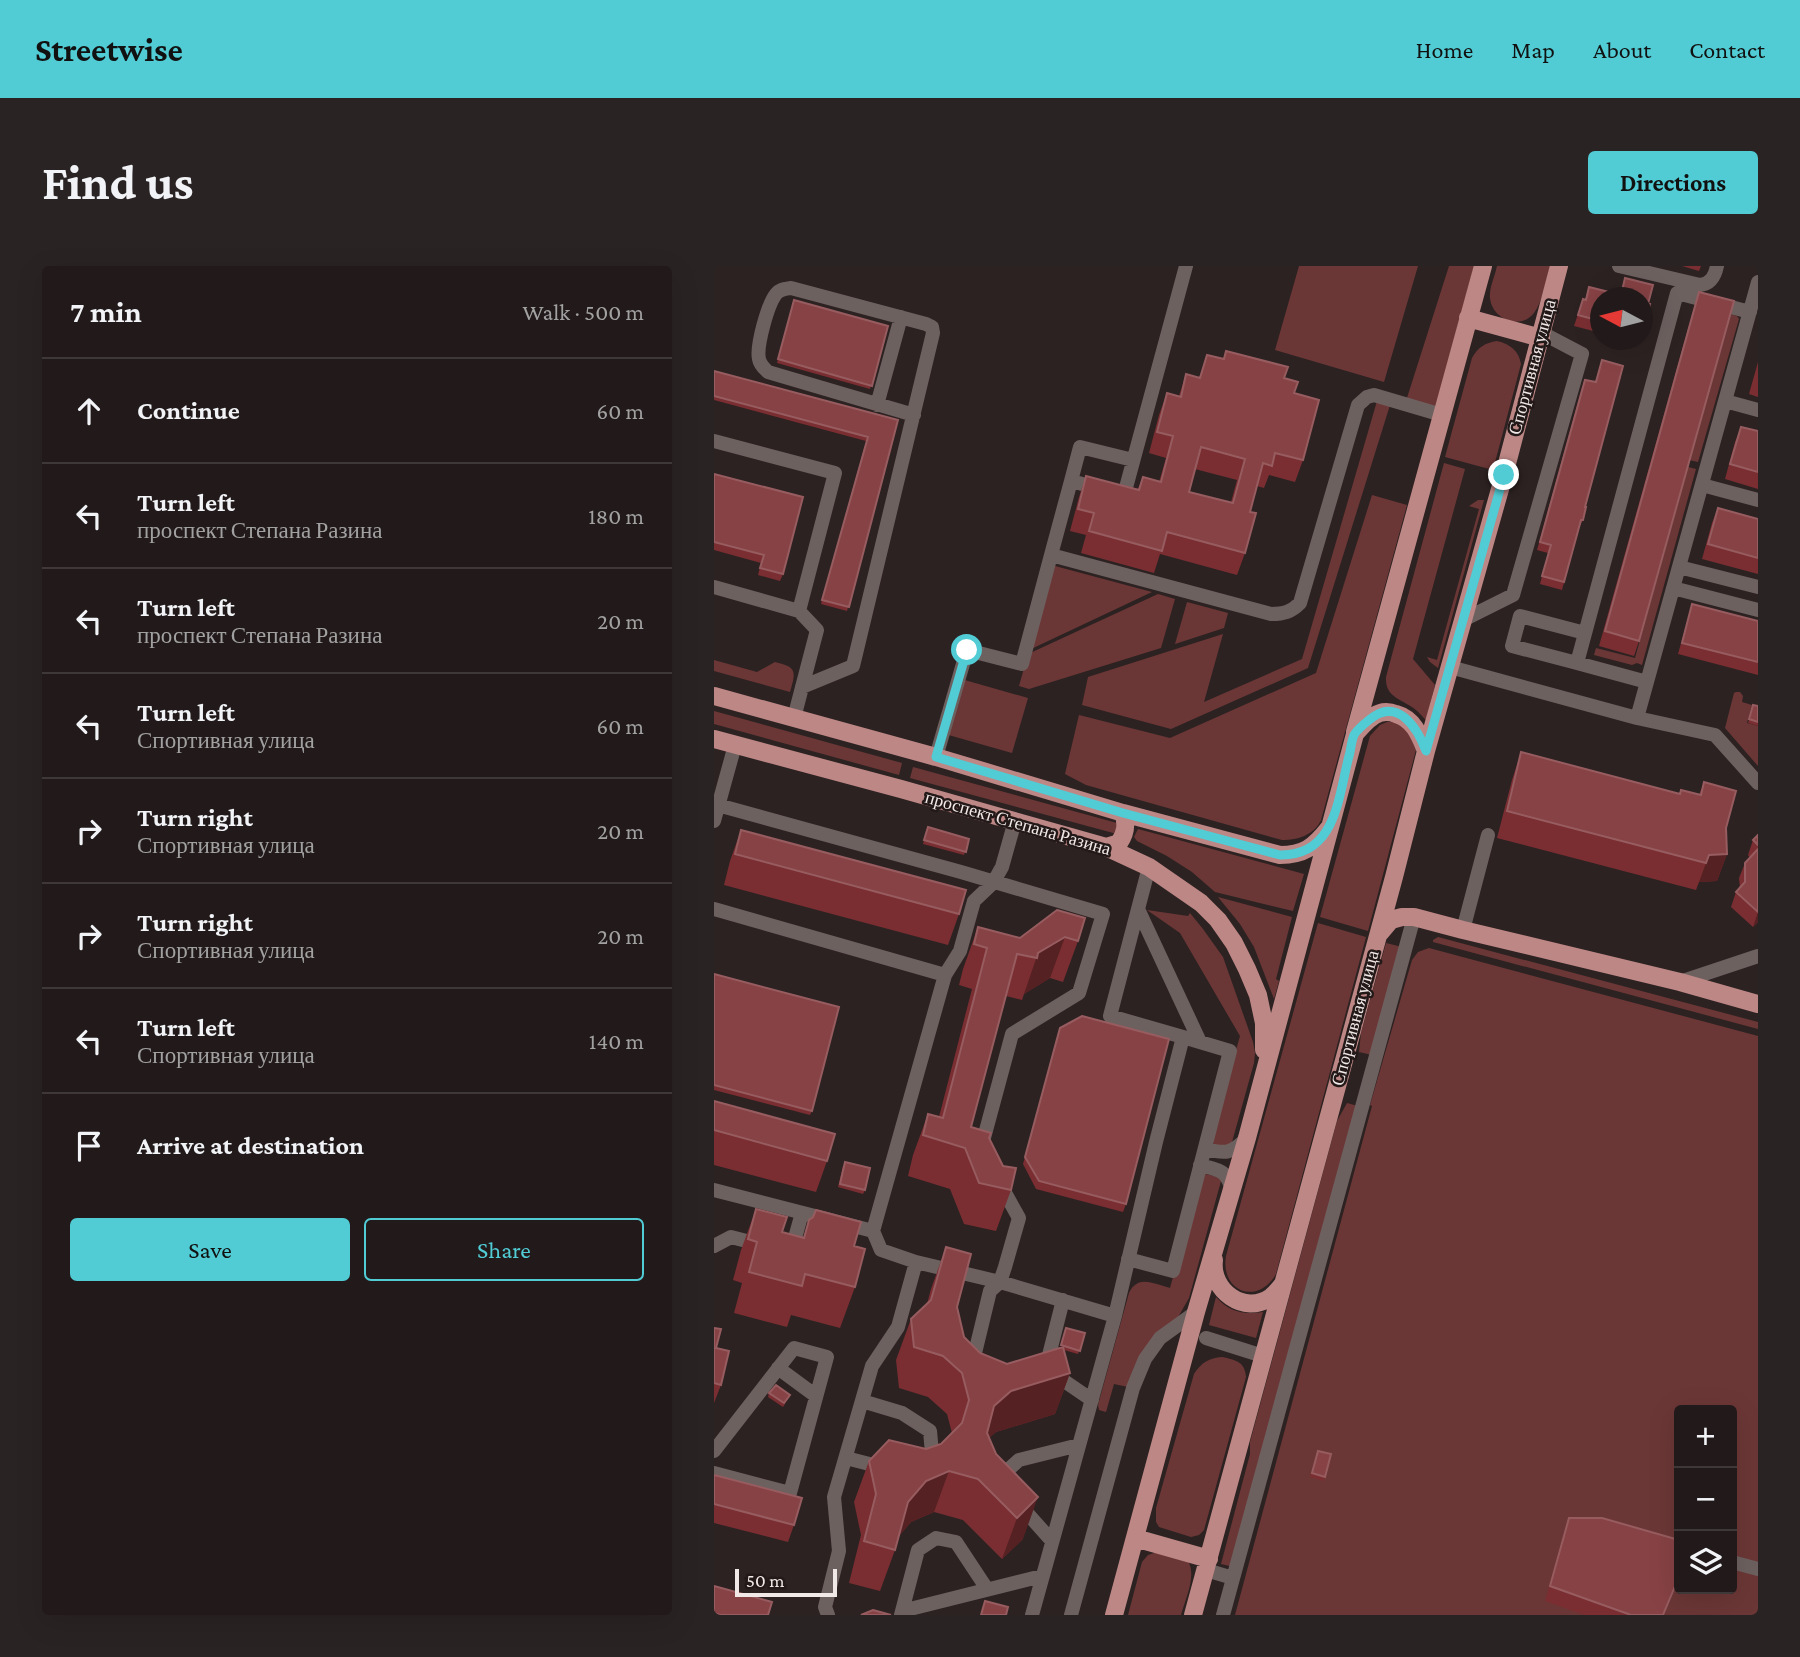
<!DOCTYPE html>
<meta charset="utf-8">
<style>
body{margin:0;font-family:"Crimson Pro",serif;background:#2a2323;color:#f1f3f6}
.controls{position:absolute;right:21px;bottom:21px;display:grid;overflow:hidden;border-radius:7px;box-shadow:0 7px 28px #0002}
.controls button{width:63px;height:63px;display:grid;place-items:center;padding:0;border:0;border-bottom:2px solid #3f3839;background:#221a1a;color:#f1f3f6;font:35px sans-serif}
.compass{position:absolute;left:876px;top:21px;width:63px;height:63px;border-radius:50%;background:#221a1a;box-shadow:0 7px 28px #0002;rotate:277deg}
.scale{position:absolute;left:21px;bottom:18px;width:102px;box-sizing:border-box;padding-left:7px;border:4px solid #f0e9e8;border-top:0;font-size:19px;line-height:24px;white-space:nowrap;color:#f0e9e8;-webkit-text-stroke:5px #231918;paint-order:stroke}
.stop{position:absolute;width:21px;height:21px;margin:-16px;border:5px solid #51ccd5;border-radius:50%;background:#fff}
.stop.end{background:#51ccd5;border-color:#fff;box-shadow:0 2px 7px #0008}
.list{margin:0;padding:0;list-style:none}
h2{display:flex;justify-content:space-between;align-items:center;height:91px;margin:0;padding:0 28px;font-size:30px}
h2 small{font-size:23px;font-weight:400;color:#a2a1a2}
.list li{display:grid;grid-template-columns:46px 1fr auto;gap:21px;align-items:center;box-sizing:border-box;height:105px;padding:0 28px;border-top:2px solid #3f3839}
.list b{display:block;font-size:26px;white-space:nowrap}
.list p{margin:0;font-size:23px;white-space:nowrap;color:#a2a1a2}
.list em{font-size:23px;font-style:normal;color:#a2a1a2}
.actions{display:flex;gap:14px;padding:21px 28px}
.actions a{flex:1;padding:16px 0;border:2px solid #51ccd5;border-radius:7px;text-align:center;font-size:24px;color:#51ccd5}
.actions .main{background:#51ccd5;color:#111}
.icon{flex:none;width:38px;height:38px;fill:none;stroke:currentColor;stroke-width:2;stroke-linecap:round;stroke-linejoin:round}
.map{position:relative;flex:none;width:1044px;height:1349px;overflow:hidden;border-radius:7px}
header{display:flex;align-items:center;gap:42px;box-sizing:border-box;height:98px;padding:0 35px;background:#51ccd5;color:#111}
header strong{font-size:33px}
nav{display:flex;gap:38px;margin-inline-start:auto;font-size:24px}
.intro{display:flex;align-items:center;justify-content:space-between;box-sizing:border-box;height:168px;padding:0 42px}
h1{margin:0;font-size:49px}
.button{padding:18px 32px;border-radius:7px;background:#51ccd5;color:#111;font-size:24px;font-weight:700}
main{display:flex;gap:42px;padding:0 42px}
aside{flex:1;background:#221a1a;border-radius:7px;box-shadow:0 7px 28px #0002}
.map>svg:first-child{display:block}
</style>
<header>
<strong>Streetwise</strong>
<nav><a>Home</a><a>Map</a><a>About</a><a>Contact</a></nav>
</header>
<div class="intro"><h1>Find us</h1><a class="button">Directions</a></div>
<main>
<aside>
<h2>7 min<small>Walk · 500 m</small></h2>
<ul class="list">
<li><svg class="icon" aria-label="ahead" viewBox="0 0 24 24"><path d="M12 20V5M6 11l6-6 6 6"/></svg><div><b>Continue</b></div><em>60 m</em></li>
<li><svg class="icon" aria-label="left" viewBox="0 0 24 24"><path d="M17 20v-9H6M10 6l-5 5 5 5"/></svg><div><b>Turn left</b><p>проспект Степана Разина</p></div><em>180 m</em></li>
<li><svg class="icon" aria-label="left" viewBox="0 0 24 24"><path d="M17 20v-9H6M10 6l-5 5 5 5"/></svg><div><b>Turn left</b><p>проспект Степана Разина</p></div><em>20 m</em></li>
<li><svg class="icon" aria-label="left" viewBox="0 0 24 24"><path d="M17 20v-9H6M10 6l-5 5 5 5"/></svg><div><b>Turn left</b><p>Спортивная улица</p></div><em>60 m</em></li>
<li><svg class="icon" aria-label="right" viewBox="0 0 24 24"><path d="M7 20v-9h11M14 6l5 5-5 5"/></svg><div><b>Turn right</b><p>Спортивная улица</p></div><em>20 m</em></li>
<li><svg class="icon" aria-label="right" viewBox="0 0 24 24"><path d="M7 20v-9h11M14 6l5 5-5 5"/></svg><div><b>Turn right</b><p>Спортивная улица</p></div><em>20 m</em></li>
<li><svg class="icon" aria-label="left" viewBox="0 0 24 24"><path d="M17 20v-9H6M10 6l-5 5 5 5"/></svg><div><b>Turn left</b><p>Спортивная улица</p></div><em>140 m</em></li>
<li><svg class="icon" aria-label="arrive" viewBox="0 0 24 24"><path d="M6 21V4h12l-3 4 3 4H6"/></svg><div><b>Arrive at destination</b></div></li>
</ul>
<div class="actions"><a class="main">Save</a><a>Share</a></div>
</aside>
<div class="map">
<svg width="1044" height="1349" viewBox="0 0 1044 1349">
<rect width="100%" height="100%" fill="#2d2222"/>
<!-- green -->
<path fill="#6b3736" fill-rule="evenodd" d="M585,0H704L670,116L561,84Z
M735,0H760L722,139L720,141L692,135Z
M783,0H836C832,14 829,35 820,47C806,65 778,53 776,32C775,22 781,10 783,0Z
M1016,48L1023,50L1025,53L984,196L975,194Z
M783,75C796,78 805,85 807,98L779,204L731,191L758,92C764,81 771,77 783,75Z
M663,135L676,139L594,402L457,463L368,439L374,411L509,368L490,436L588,393Z
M730,197L751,203L699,393L721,419L712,454C707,449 704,445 698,441C685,432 671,430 672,411Z
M974,201L982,203L928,399L923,397L918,399L880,389L882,382L921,392Z
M658,229L693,239L607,554C600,569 584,574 568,574L372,519L351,508L365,449L456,472L602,407Z
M764,234H770L724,402L716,396L713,391L723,394L765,243L755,240Z
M341,300L438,326L315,384Z
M444,328L461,333L447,382L315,423L305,420L314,388Z
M473,336L514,347L510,362L461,378Z
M0,394L43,406L61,396C83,401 82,405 76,426L0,405Z
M247,413L314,432L298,487L231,468Z
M1022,426H1026L1029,430L1028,436L1038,439L1033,457L1044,460V500L1011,462L1020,427Z
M0,445L188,497L185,509L0,458Z
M673,456H680L692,460L702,484L654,665L606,651L656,470L666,459Z
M199,501L403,557V568L196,512Z
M424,563L590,608L579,645L501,626L478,606L453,590L423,575L420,571Z
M504,631L578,651L562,713L565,715L560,733L540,681L526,658Z
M433,644L474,650L476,647L489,663L509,691L539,776L541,787L540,797L518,876L511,881L500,879L497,872L526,770L466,667Z
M604,657L652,671L562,1008C544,1040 506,1026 512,990Z
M724,671L1044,756V763L719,676V674Z
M672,677L688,681L658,789L645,786L647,767Z
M715,682L1044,770V1349H521L658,840L656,839L698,694L704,686ZM965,1144H1018V1323H965Z
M633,837L644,840L520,1301L507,1298L536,1188V1176L623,855Z
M491,908L505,911L507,915L475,1032L463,1053L414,1121L400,1118L392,1146L385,1144L384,1139L415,1027C424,1008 440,1018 456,1022L487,910Z
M502,1031C515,1046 530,1049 549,1046L542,1072L495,1059Z
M508,1091C522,1094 531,1096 532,1111L490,1264L485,1269L477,1271L445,1261L442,1256V1242L480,1108C488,1096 495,1092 508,1091Z
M443,1286L474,1295C483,1310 471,1333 467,1349H414L428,1296L434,1289Z"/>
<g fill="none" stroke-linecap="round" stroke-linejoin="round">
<!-- minor -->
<path stroke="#6d6160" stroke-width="14" d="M905,0L986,19C997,18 1001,10 1003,0
M1011,135L1044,144
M163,139L187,51
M0,175L121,207L85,345
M357,215L366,181L419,194
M988,219L1044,234
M337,289L357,215L410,229L472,0
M965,301L1044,321
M0,321L85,345L103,364L80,452
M959,322L1044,344
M749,354L799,329L868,88L828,67
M863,397L798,380L806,350L871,367
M736,401L923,452L1001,469L1044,517
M933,416L863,397L963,27L1036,46
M88,421L139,400L219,67L218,61L212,58L77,22C71,23 66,23 62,28C54,38 42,80 45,93C46,99 50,102 54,106L200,149
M923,452L1044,16
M222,491L253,384L308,398L337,289L557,348C570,348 577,346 586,337L644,139L653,131L660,129L728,149
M0,538L247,606L389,648L365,727L298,768L267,883
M0,555L21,479
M0,643L231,709L246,685L260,635L279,617L288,601L301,555
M424,643L486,776
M749,664L774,569
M231,709L159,965L167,984L202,996L286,1016L291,1001L305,952L285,916
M966,716L1044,690
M491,883C512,888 517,888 533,872
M486,899C506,905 512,903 518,924
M0,924L159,965
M0,980L17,971L48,979
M77,986L88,947
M414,993L459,1005L516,785L469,771
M492,1072L549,1090
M332,1101L349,1034
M64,1102L102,1130
M261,1102L260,1091L276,1025L286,1016L401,1050
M337,1106L378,1134
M148,1135L188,1147L216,1165L218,1187L211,1195
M0,1185L80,1082L113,1091L76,1227L0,1207
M132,1192L171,1202
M292,1217V1211L295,1203L305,1194L365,1179
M304,1237L338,1275
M1018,1296L1044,1303
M492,1304L519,1312
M188,1345L328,1310
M114,1349L111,1341L125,1285L120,1231L158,1100L184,1061L202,996
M187,1349L204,1284L222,1272L242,1276L273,1323
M318,1349L401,1050L442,876L469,771L396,750L435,601
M357,1349L419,1122L431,1093L446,1072L482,1046
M509,1349L700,651"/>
<!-- major -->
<path stroke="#bd8785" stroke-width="18" d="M754,52L827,72
M0,430L222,491L409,547L566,589C590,589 600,581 615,562
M641,466L769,0
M0,473L187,523L392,581L435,601L487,637L504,654L520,677L533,703L544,729L550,757V784
M392,581L405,577C412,567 413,558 409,547
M666,667L677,654L688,651H700L749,664L966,716L1044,738
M500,994C496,1024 530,1050 557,1031C562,1027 566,1022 569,1018
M421,1272L495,1293
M400,1349L482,1046L533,872L641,468C648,460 656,450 666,447C672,445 677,446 682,448C700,453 706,470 712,485
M479,1349L680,611L712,485L790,209L845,0"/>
</g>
<!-- wall -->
<path fill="#7a2e32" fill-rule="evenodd" d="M968,0H987L985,5Z
M911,12L939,19L934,38H936L928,68V32H886V71L882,70L883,66L860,60L869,33L871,34L875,21L906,29Z
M985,26L925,375L920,390L885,380L980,41Z
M80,34L174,60L156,123L63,97Z
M912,74H926L925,77Z
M512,85L570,112L580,127L589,194L581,216L555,209L550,222L543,220L536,246L531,287L523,309L446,288L440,307L367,287L372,269L356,265L365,231L372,210L424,223L429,211L445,216L452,192L435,187L445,149L453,127L465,130L472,108L485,112L493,89L509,93ZM481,203L523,214L517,236L475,226Z
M888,94L869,254L865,261L848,324L826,318L834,287L823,284L868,121L871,114L881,116Z
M1044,96V131L1035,128Z
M0,105L184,154L133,345L107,338L152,175L0,134Z
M1027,161L1044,165V223L1011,213L1021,176Z
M0,208L69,308L66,315L44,309L47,297L0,284Z
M1004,242L1044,253V308L988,293L998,257Z
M978,338L1044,355V409L964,388Z
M1039,439L1044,440V460L1034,457Z
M807,486L966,528L985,529L990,516L1012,562L1013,588L1003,615L985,616L982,624L783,572L798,514Z
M214,561L255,573L250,589L209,578Z
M27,564L245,648L234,679L10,619L16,595Z
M1044,569V656L1039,661L1017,641L1022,626L1026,622L1025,612L1031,597L1036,592L1034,589L1039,574Z
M343,644L364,675L349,716L336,712L310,728L308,734L292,730L257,861L275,872L297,924L282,965L250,958L236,923L194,910L199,889L214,848L225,851L258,723L245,719L249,703L264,661L306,672Z
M0,708L98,845L96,849L0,824Z
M346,762L412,938L409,946L322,923L309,898Z
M0,835L113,895L102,926L0,899Z
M129,900L151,924L149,928L124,921Z
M42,943L68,966L89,972L95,954L140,980L141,1021L126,1062L77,1049L73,1061L20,1047L28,1017L19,1014L27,984Z
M232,981L243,1041L250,1071L266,1087L293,1098L347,1082L352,1062L371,1067L364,1088L350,1084L356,1107L341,1148L282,1166L275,1172L282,1188L309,1273L288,1293L249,1254L220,1246L197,1256L185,1270L181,1284L166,1325L135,1317L147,1269L140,1236L155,1195L212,1183L227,1178L238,1167L233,1148L214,1131L185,1122L182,1094L197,1053L213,1038L217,1023Z
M0,1062L7,1119L0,1137Z
M55,1127L76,1129L69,1141L54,1131Z
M604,1185L617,1188L610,1215L596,1211Z
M0,1209L80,1259L74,1276L0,1257Z
M855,1252L950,1349H870L831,1335L850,1267Z"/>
<!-- shaded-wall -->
<path fill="#562123" d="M1013,588L1003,615L985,616L995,589Z
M1044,646V656L1039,661Z
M351,671L336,712L310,728L324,687Z
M356,1107L341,1148L282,1166L265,1181L280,1140L297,1125Z
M235,1205L220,1246L197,1256L179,1277L194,1236L212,1215Z
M324,1231L309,1273L288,1293L303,1252Z
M965,1311V1314L950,1349H949Z"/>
<!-- building -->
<path fill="#874245" stroke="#975c5f" stroke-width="2" fill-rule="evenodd" d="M911,12L939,19L934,38H936L929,66L928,32H886V55L864,49L869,33L872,34L875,21L907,29Z
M985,26L1020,35L925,375L891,365Z
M80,34L174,60L158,120L64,93Z
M512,85L574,101L570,112L584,116L580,127L605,134L589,194L561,187L558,200L549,197L536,246L542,247L531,287L453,266L448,285L375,265L380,247L364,243L372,210L425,224L429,211L447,216L459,170L443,166L453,127L467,131L472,108L486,112L493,89L510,93ZM487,181L531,193L519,237L475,226Z
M888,94L909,100L871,241H872L869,254H867L850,316L828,310L837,279L826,276L871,114L882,116Z
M0,105L184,154L135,341L108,334L154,171L0,130Z
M1027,161L1044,165V206L1016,198Z
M0,208L89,231L69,308L46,302L50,289L0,276Z
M1004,242L1044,253V292L994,278Z
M978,338L1044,355V396L968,377Z
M1039,439L1044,440V456L1035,453Z
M807,486L966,528L967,524L987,529L990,516L1022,525L1012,562L1013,588L995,589L992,597L793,545Z
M214,561L255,573L252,586L210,574Z
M27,564L252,624L245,648L21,588Z
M1044,569V579L1039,574Z
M1044,583V646L1022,626L1031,616V597Z
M343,644L371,652L364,675L351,671L324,687L323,692L303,688L257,861L277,867L275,872L289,900L302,902L297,924L265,917L251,882L209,869L214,848L229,852L273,682L260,678L264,661L306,672Z
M0,708L125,741L98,845L0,819Z
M368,750L455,773L412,938L325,915L311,891L346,762Z
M0,835L121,868L113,895L0,864Z
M131,896L156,902L151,924L126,918Z
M42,943L73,951L68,966L90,972L95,954L99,951L102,944L147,956L140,980L151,983L141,1021L91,1008L88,1020L35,1006L43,976L34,973Z
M232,981L257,988L243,1041L250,1071L266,1087L293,1098L349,1081L356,1107L297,1125L280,1140L273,1167L282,1188L324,1231L303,1252L264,1213L235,1205L212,1215L194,1236L181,1284L150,1275L162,1228L155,1195L175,1174L212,1183L227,1178L248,1157L255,1134L248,1107L229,1090L200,1081L197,1053L217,1034Z
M0,1062L7,1063L2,1082L15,1085L7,1119L0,1117Z
M352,1062L371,1067L366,1085L347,1079Z
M62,1119L76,1129L70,1137L55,1127Z
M604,1185L617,1188L611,1211L598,1207Z
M0,1209L88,1232L80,1259L0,1238Z
M855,1252H888L965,1274V1311L949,1349H917L836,1320Z
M0,1320L58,1336L54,1349H6L0,1347Z
M271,1335L294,1341L292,1349H267Z
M159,1344L177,1349H147Z"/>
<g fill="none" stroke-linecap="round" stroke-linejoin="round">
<!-- route -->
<path stroke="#51ccd5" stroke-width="9" d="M253,384L222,491L409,547L566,589C622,590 624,532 635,490C637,484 637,476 640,469C643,464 650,458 655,454C683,430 703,461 712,485L790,209"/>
</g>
<g text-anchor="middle" stroke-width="5" stroke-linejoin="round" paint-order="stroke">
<!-- street labels -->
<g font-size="18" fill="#f0e9e8" stroke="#231918">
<text transform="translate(818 101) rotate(-75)" y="6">Спортивная улица</text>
<text transform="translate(304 557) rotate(16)" y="6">проспект Степана Разина</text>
<text transform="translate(641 752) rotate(-75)" y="6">Спортивная улица</text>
</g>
</g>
</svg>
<div class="controls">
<button>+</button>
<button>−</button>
<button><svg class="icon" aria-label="layers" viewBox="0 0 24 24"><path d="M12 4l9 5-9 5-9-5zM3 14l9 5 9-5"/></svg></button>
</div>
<svg class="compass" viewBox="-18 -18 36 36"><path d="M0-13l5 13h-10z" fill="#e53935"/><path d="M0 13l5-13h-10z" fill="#a2a1a2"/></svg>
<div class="scale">50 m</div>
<div class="stop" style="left:253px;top:384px"></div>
<div class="stop end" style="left:790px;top:209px"></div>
</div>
</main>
